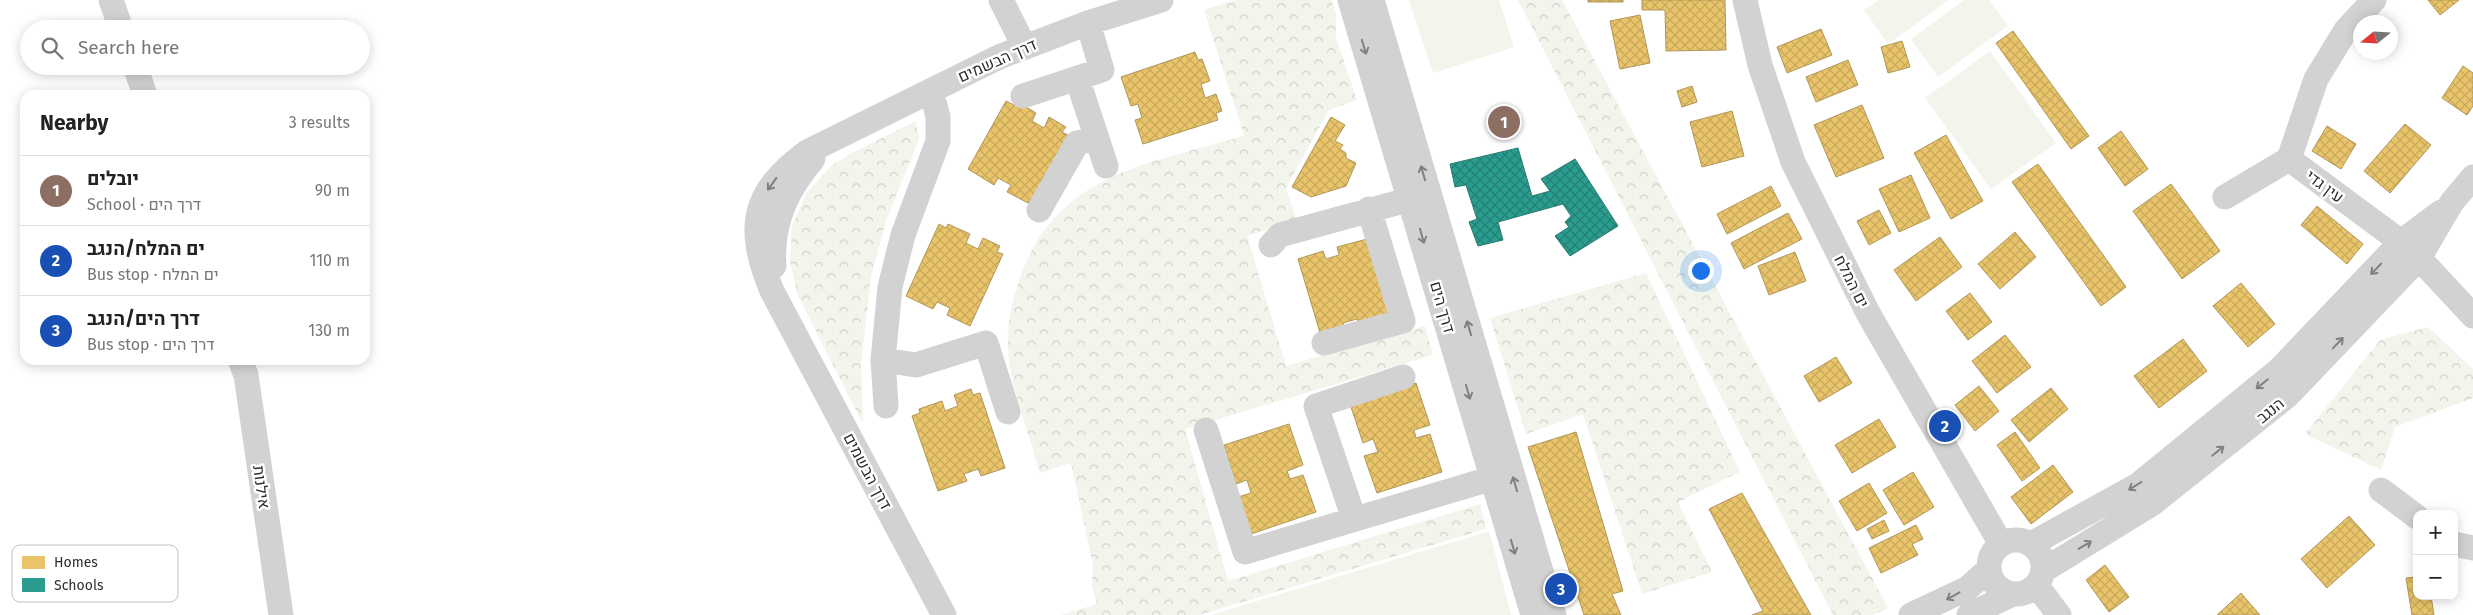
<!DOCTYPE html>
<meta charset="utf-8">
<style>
body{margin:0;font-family:"Fira Sans",Heebo,sans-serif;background:#f6f6f6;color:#222}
.controls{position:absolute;right:15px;bottom:15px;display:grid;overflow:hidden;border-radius:10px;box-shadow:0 2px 12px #0003}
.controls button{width:45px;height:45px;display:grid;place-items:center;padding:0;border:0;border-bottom:1px solid #e0e0e0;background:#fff;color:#222;font:25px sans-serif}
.compass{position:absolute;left:2353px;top:15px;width:45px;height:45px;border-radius:50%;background:#fff;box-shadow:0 2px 12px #0003;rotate:252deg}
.you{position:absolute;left:1700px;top:270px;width:18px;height:18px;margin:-12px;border:4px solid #fff;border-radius:50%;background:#1a73e8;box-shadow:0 0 0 8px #1a73e833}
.badge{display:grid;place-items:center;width:32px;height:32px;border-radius:50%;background:#767676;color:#fff;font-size:16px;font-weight:700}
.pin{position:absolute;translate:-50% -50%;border:2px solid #fff;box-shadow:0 1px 5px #0006}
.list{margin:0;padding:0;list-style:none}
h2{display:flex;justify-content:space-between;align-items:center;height:65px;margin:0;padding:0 20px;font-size:21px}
h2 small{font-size:16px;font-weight:400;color:#767676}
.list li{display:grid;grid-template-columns:32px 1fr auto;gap:15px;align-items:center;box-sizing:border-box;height:70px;padding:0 20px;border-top:1px solid #e0e0e0}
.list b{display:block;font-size:19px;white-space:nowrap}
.list p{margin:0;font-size:16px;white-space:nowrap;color:#767676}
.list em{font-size:16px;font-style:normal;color:#767676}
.icon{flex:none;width:28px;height:28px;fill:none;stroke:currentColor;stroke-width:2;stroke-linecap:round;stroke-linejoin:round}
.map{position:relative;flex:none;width:2473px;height:615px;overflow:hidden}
.search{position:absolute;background:#fff;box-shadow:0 2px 12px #0003;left:20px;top:20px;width:350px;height:55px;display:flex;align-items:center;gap:12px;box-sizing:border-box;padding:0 18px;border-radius:28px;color:#767676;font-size:19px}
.panel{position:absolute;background:#fff;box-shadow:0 2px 12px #0003;left:20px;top:90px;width:350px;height:275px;border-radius:15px}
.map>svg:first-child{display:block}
</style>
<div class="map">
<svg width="2473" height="615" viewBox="0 0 2473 615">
<defs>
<pattern id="park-crowns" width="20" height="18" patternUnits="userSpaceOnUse" patternTransform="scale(1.25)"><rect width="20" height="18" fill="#f1f5eb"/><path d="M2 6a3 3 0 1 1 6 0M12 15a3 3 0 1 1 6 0" fill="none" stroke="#cfd2ca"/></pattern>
<pattern id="homes-cross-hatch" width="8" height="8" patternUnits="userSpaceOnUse" patternTransform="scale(1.25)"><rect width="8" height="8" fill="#e9c46a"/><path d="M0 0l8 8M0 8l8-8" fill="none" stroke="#c8a95c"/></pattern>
<pattern id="schools-cross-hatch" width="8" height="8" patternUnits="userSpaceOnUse" patternTransform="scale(1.25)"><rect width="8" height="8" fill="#2a9d8f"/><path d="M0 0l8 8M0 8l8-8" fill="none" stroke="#248075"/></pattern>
</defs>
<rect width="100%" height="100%" fill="#fff"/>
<!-- grass -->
<path fill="#f1f5eb" d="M1409,0H1499L1514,47L1433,73Z
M1879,0H1949L1888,44L1864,10Z
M1964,0H1989L2008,26L1938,77L1911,39Z
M1990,51L2056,143L1991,189L1925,98Z
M1489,531L1511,615H1211Z"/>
<!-- park -->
<path fill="url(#park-crowns)" d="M1235,0H1331L1336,13V37L1357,100L1329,110L1286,188L1296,220L1247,236L1286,366L1425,326L1433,355L1185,429L1228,581L1480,504L1486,529L1199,615H1061L1097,604L1092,586L1093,565L1071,463L1040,473C1030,438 1016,402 1010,367C1005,338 1009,311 1018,284C1053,174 1147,164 1244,136L1204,10Z
M1518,0H1562L1888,608L1873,615H1833Z
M916,121L919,139L886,221L871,277L861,364L863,424L797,294L790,261L792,226L806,194L831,166L848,155Z
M1646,273L1740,472L1678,502L1712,572L1642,594L1583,414L1526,434L1490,318Z
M2428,327L2473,369V398L2395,427L2381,470L2305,434L2380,340Z"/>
<!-- homes -->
<path fill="url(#homes-cross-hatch)" stroke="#b19758" d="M1588,0H1623V2H1588Z
M1642,0H1725L1726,50L1666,51L1665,10H1642Z
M2428,0H2459L2440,15Z
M1640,15L1650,63L1620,69L1610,21Z
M1821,29L1832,55L1787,73L1777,47Z
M2013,31L2089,136L2071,149L1996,43Z
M1902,41L1910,67L1888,73L1881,47Z
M1195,52L1198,60L1202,59L1210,81L1201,84L1205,98L1216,94L1222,111L1216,113L1218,120L1143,144L1135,120L1142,118L1138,104L1131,106L1121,77Z
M1848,60L1858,85L1816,102L1806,77Z
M2463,66L2473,73V106L2467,115L2442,98Z
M1692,86L1697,102L1682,107L1677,91Z
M1006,101L1014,105L1016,101L1036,113L1032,121L1044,128L1049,117L1066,127L1062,132L1068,135L1030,204L1007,192L1011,185L998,178L994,185L968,169Z
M1862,105L1884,158L1836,177L1814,125Z
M1732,111L1744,156L1702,167L1690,122Z
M1331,117L1345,125L1335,141L1343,145L1340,149L1346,153V158L1356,163L1346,186L1311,197L1292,187Z
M2405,124L2431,145L2390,193L2364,171Z
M2327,126L2356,144L2341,169L2312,151Z
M2121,131L2148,169L2125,186L2098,148Z
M1946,135L1983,201L1951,219L1914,153Z
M2038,164L2126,287L2101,306L2012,182Z
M1911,175L1930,218L1899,232L1879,189Z
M2171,184L2220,251L2182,279L2133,211Z
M1771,186L1781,206L1727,234L1717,214Z
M2317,206L2363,244L2347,264L2301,225Z
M1879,210L1891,233L1869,245L1857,221Z
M1788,213L1802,239L1744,269L1731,243Z
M939,224L946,228L948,224L970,234L966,243L978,249L983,238L1000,246L997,252L1003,254L970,326L947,315L950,308L937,302L933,309L906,296Z
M2015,232L2036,257L2000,289L1978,264Z
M1940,237L1962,267L1916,301L1894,270Z
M1367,239L1390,315L1359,324L1357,319L1343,323L1345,329L1321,336L1298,259L1323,251L1326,259L1339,255L1337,247Z
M1795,252L1806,281L1769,295L1758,266Z
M2241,283L2275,324L2248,347L2213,306Z
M1970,293L1992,322L1968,340L1946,311Z
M2005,335L2031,367L1997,393L1972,361Z
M2183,339L2207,371L2159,408L2134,376Z
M1836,357L1852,383L1819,402L1804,376Z
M1416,383L1430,425L1414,430L1416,438L1430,434L1442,472L1377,493L1364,456L1378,452L1373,439L1363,443L1350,404Z
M1979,386L1999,411L1975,431L1955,405Z
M2051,388L2068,409L2029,442L2011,420Z
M971,389L973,395L980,393L1005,468L981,476L978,469L964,474L967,481L938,491L912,416L920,413L919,409L942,401L945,411L958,406L954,395Z
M1879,419L1896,447L1852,473L1835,445Z
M1289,424L1303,465L1287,471L1290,479L1303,475L1316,512L1251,534L1238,497L1251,493L1247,480L1236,484L1224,445Z
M1576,432L1623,591L1612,594L1621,615H1584L1528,447Z
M2015,432L2040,468L2022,481L1997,445Z
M2053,465L2073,492L2031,524L2011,497Z
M1913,472L1934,507L1904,525L1883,490Z
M1869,483L1887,513L1857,531L1839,501Z
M1742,493L1811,615H1752L1763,611L1709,509Z
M2349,516L2375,545L2327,588L2301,559Z
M1884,520L1889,531L1872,539L1867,529Z
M1916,525L1923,539L1912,544L1918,555L1881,573L1869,548Z
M2105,565L2129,597L2109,612L2086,580Z
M2417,577V596H2431L2434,615H2412L2406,578Z
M2241,593L2260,615H2217Z"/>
<!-- schools -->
<path fill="url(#schools-cross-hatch)" stroke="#2b7b72" d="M1518,148L1532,196L1550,191L1541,179L1575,159L1618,226L1570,256L1555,236L1569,227L1565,222L1571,216L1563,204L1498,222L1503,240L1478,246L1469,222L1477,219L1466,185L1455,187L1450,164Z"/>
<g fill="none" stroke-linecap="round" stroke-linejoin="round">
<!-- minor -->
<path stroke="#d2d2d2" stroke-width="25" d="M111,0L121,29
M1001,0L1024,46
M1350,0L1533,615
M1372,0L1554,615
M1745,0L1760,65L1793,162L1868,313L2001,544
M135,66L145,95
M1077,78L1106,166
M1023,96L1102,70L1088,23
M2289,159L2316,79L2346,30L2374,0
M2225,197L2289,159L2401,242L2419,258L2473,316
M1039,210L1077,143L1096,138
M1271,245L1280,235L1411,199
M774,266C771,223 786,191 813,159
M1324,343L1403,321L1369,209
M240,360L246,375L281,615
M883,360L916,365L986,343L1008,412
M886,406L883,360L890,287L903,235L938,141V117L935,105L928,93
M1206,430L1245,552L1493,478
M2381,490L2417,517
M1354,519L1316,406L1403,377
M1989 567a27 27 0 1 1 54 0a27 27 0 1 1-54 0Z
M2031,544L2138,485L2279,370L2401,242L2441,212
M2454,544L2473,548
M2044,570L2153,503L2287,396L2419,258L2452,202L2473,177
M2037,586L2059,615
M944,615L772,291C746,228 751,193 807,152L999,57L1088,23L1161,0
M1911,615L1968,588L1989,569
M1969,615L2013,594"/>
</g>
<!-- one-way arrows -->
<defs><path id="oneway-shaft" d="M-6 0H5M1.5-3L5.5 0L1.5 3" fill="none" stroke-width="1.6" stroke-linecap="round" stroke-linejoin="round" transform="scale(1.25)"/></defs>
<g stroke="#808080">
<use href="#oneway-shaft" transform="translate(1364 47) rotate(73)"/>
<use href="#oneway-shaft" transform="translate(1423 173) rotate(-106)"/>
<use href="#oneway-shaft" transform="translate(772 184) rotate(126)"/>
<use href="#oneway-shaft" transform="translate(1422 236) rotate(74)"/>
<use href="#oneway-shaft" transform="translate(2376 269) rotate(134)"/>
<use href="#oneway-shaft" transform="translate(1469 328) rotate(-106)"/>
<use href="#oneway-shaft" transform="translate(2338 343) rotate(-46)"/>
<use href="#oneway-shaft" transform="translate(2262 384) rotate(141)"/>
<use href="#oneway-shaft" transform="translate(1468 392) rotate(74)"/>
<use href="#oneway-shaft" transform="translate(2218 451) rotate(-39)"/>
<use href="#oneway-shaft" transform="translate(1515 484) rotate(-106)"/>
<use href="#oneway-shaft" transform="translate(2135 486) rotate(148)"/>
<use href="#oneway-shaft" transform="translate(2085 545) rotate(-31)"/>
<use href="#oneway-shaft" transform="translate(1513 547) rotate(74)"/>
<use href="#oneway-shaft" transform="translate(1953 596) rotate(151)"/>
</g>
<g text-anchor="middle" stroke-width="5" stroke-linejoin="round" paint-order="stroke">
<!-- street labels -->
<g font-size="16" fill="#2d2d2d" stroke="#fff">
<text transform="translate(997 60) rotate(-24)" y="6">דרך הבשמים</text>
<text transform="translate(2325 186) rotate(37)" y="6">עין גדי</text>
<text transform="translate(1852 281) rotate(63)" y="6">ים המלח</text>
<text transform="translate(1443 307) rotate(74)" y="6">דרך הים</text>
<text transform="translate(2270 410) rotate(-39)" y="6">הנגב</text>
<text transform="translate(868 471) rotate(62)" y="6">דרך הבשמים</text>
<text transform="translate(262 487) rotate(82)" y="6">אילנות</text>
</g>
</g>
<!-- legend -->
<rect x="12" y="545" width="166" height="57" rx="8" fill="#fff" stroke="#c0c0c0" stroke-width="1"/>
<rect x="22" y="556" width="23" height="13" fill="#e9c46a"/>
<rect x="22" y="578" width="23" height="14" fill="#2a9d8f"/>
<g font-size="14" fill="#2d2d2d">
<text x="54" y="567">Homes</text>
<text x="54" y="590">Schools</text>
</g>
</svg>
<div class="controls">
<button>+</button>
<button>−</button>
</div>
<svg class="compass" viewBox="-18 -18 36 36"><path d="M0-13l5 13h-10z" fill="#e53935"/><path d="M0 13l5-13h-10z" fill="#767676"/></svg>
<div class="you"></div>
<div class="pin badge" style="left:1504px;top:122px;background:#8d6e63">1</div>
<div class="pin badge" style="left:1945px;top:426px;background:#1a4fb4">2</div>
<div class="pin badge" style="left:1561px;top:589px;background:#1a4fb4">3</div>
<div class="search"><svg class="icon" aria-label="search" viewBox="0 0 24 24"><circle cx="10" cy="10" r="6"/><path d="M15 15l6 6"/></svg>Search here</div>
<section class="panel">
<h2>Nearby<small>3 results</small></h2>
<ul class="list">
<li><span class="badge" style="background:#8d6e63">1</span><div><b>יובלים</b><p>School · דרך הים</p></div><em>90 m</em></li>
<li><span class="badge" style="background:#1a4fb4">2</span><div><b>ים המלח/הנגב</b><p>Bus stop · ים המלח</p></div><em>110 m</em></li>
<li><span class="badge" style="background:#1a4fb4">3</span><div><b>דרך הים/הנגב</b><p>Bus stop · דרך הים</p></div><em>130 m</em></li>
</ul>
</section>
</div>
